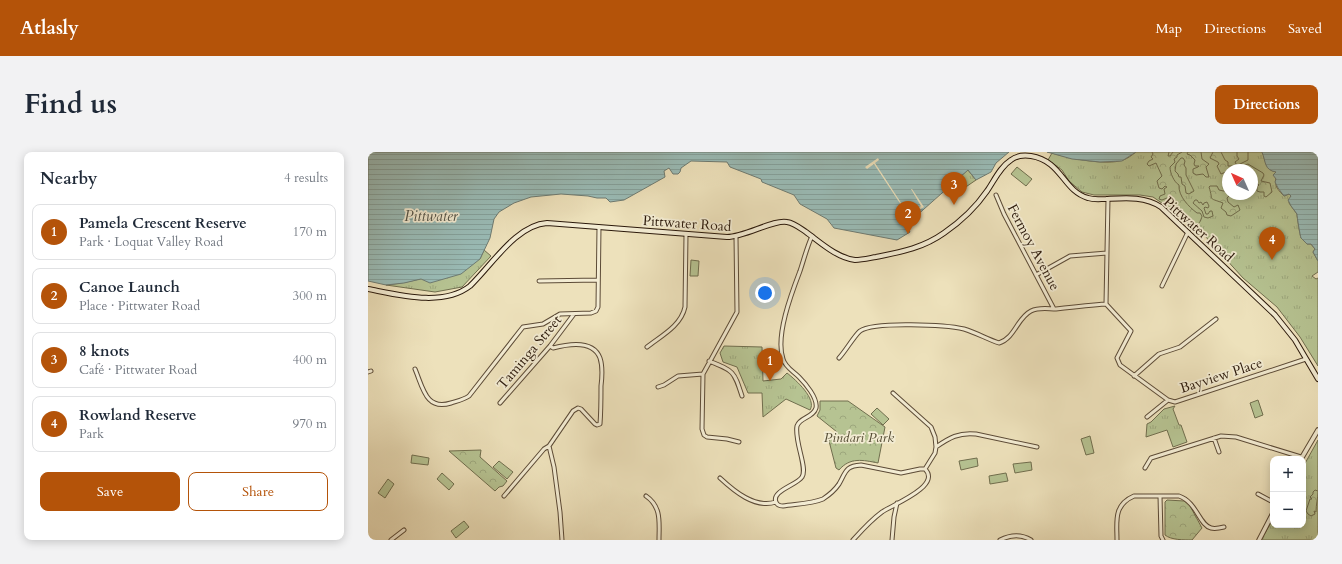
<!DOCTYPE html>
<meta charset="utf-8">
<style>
body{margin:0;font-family:Cardo,serif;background:#f2f2f3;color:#1f2937}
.controls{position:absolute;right:12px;bottom:12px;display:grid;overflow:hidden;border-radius:8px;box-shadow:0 2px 10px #0003}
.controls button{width:36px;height:36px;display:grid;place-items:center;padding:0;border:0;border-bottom:1px solid #e0e1e3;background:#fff;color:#1f2937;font:20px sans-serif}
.compass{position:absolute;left:854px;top:12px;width:36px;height:36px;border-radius:50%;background:#fff;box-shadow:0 2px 10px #0003;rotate:315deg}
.you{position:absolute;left:397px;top:141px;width:14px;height:14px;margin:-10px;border:3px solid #fff;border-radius:50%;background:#1a73e8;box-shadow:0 0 0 6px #1a73e833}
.badge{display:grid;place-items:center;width:26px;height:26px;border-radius:50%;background:#b45309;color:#fff;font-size:13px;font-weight:700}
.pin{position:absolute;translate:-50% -33px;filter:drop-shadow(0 1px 2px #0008)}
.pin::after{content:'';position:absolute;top:21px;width:14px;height:12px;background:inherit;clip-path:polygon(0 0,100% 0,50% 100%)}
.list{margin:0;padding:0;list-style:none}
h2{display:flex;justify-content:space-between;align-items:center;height:52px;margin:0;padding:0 16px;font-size:17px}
h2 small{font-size:13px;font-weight:400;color:#747a83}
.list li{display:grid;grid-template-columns:26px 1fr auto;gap:12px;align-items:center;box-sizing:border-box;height:56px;margin:0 8px 8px;padding:0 8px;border:1px solid #e0e1e3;border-radius:8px}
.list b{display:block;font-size:15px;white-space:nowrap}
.list p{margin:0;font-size:13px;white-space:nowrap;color:#747a83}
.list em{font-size:13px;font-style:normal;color:#747a83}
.actions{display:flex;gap:8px;padding:12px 16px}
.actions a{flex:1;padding:9px 0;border:1px solid #b45309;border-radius:8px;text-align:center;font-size:14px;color:#b45309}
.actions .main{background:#b45309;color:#fff}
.map{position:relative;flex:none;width:950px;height:388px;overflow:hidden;border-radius:8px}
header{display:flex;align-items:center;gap:24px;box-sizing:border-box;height:56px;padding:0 20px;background:#b45309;color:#fff}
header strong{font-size:19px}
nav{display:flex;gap:22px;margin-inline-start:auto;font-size:14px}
.intro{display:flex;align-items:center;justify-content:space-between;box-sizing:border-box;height:96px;padding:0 24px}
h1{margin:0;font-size:28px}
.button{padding:10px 18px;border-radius:8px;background:#b45309;color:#fff;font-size:14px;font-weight:700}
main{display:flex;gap:24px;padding:0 24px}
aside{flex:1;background:#fff;border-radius:8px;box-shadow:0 2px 10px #0003}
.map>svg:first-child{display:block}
</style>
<header>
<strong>Atlasly</strong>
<nav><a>Map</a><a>Directions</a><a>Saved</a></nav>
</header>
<div class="intro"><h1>Find us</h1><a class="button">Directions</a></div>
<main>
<aside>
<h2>Nearby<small>4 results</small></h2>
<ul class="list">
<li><span class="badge">1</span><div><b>Pamela Crescent Reserve</b><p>Park · Loquat Valley Road</p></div><em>170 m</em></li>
<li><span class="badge">2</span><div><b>Canoe Launch</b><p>Place · Pittwater Road</p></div><em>300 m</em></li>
<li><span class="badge">3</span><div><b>8 knots</b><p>Café · Pittwater Road</p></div><em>400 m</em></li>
<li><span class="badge">4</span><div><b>Rowland Reserve</b><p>Park</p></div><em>970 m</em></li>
</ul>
<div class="actions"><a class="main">Save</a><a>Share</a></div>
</aside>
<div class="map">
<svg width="950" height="388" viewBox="0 0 950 388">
<defs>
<pattern id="grass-tufts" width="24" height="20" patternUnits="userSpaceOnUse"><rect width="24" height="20" fill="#b6c392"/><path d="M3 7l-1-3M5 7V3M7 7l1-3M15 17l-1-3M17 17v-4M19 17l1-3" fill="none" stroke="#9da77d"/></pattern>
<pattern id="forest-crowns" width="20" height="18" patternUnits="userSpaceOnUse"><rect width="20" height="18" fill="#b6c392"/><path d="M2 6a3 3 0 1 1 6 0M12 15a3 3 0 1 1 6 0" fill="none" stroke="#9da77d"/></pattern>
<pattern id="water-rules" width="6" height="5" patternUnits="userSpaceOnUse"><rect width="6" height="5" fill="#9abcb7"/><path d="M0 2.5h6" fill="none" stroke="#85a19c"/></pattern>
</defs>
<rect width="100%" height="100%" fill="#ede1bb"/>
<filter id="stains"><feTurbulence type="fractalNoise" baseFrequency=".005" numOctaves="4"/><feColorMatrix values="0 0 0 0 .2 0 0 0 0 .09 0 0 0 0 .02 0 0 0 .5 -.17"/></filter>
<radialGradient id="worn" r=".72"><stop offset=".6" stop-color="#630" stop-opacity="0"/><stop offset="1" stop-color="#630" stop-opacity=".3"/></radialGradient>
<!-- grass -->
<path fill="url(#grass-tufts)" stroke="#706e4e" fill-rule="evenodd" d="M768,0H894C899,10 896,17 908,20C908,33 905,33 916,44L921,42L923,44L921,51L929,62C929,65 932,83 933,86L939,92H943L947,97L945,100L950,109V120L944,124L948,127L950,126V214L932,185L909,155L875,126L808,52L804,58L785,45L772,43H726L714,40L701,29L694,18L680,8L684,1C700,6 738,14 755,8C759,7 764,3 768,0ZM860,18H884V42H860Z
M600,18L608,28L586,43L579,35Z
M116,98L123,104L94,135L67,140L18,133C51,130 81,118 112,107Z
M356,194L394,195L395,229L413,227L419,221C428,228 449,247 442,258L418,247L395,265L394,241H380L369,215L355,210L352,201Z
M807,254L805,257L811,273H813L819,290L805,295L799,278L778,285L779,272L783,270L796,257Z
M950,288V388H893L905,367V373H935V315Z"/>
<!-- forest -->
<path fill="url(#forest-crowns)" stroke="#706e4e" d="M784,0H801L800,4H802L805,0H814L809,3V5L806,7L807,10L802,15C802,21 806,30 811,33C810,44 821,55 829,61H832L834,64C833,69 831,73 826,73V76L825,77L819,73L820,68L816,63L803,57L802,54L804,52L799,49V46L794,48L791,47L792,44L797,42L796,37L799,35L797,34L794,37L791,36L789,29L794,24L788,11L781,14L779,12L781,9L785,7L783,5L785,2Z
M820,0H833L834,7L841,12L838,15L841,25H838L835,22L828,23L825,21V17L830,15L831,14H827L826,12L827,8L822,3L819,2Z
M845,0H853L857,8L860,10V14H866V15L862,18H860V19L853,22L849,14L851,12L850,10L842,6Z
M869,0H880V8L870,13L868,12L867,10L871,7L869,4Z
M813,6H815L817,9L816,13L818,16V23L826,39L821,42L818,41L817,34L814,32L813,25H811L810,22L807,19L808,12Z
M880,12L895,21L896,23L893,29L902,31L904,40L898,45L896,44V40H892L889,39V35L891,33L890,32H884V18H872L873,15Z
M842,34H849L851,38L860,40L862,43L859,46L860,50L866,55L870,53L872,58L863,64L859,63L858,60L853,56L855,51C839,45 846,50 841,35Z
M827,48H829L831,51L833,50L835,53L836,51L839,50L841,54L840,56L837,55L836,56L838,62H840L842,59H844L845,64L840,66L836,65L834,59L825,51Z
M452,249H480L517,275L510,311C495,308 482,305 471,318L468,316L461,289L469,280L449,264L452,258Z
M113,298L112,305L139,329L135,334L131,335L127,339L81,299Z
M947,338L950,339C950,346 948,352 948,360L946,359L947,362L943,364L940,362L938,359L942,347H944L942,345L945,342V340Z
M799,348L816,349L822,354L834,376L824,388C816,388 803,388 797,383V350Z"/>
<!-- pitch -->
<path fill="#b6c392" stroke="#706e4e" d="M649,15L664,27L658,34L643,22Z
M323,108L331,109L330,124H322Z
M890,248L895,263L887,266L882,251Z
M509,256L521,267L515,273L503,262Z
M722,284L726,301L718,303L713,287Z
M44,303L61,306L60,313L43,311Z
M609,306L610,314L593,318L591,309Z
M131,309L145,320L139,327L125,315Z
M663,310L664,318L647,321L645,312Z
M74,321L86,332L81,338L69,327Z
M638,321L640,329L622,332L621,324Z
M20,327L26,332L17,346L10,341Z
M96,369L101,375L88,386L83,379Z"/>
<!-- water -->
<path fill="url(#water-rules)" stroke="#6e7b72" d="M0,0H641L628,11L623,20L608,28L600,18L538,73L542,80L529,88L466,76L459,67L432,52L426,43L394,30L393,27L362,15L359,10L323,9L313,16L312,20L310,22H305L301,16L296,19L297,25L256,48L242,50L238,46H229L220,44L193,42L163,45L146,51L131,60L126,67L122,86L112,107L93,122L62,131L53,127L36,131L18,133L0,129Z
M679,0H768L754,9L732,10L704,7Z
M894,0H950V109L945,100L947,97L943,92H939L933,86C932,83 929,65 929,62L923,54L920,48L923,44L921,42L916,44L910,36L907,30L908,27L905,23L908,20C896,18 898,10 894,0Z"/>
<!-- pier -->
<path fill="#ede1bb" d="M510,6L511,8L507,11L541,63L553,54L543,37H544L556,55L548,60H552L550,62L545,63L541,65L506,12L499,17L497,15Z"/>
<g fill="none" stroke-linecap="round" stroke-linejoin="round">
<defs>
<path id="minor" d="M628,43L636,62L686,157
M444,84C439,95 436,107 432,119C424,140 407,184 415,207C417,215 425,219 431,225C437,231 450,246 448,256C445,266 432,265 429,274C426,289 440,316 434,325C429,333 403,339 408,350C409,353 411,354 415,354C427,352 443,352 455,347C461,343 467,338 471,332C478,320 477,314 493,313L533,321L552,317H557
M368,85L369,160L335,222L334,277L336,283L339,285L359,287L371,290
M668,123L702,104L739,101
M171,129L230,128
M794,134L820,80
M738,152L763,179L749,206L752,213L800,248
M738,152L740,47
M279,195C293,184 313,174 317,155L318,83
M471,206C477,200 486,184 492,179C506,169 579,173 596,177C609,181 619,187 631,191C647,186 649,166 663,159C671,155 680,157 688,157C705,155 722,153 738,152
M341,209C366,219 366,219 374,244
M47,217C55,236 58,259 83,251C89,249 95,248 101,244L155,175L175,172L192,162L223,161L228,159L230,155L231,75
M0,220L3,219
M766,224L791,202L812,195L848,167
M290,235L296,233L310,224L335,222
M525,241L563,275L567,285L568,295
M132,251L182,194L206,162
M779,265L800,248L807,250L938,207
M846,286L851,300
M181,294L186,315L192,360L194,388
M777,316L783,306L853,284L868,285L933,305
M557,317L567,301L568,295C581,286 591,280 608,282L669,295
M352,326C366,339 387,357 408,350
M890,342L905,350
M136,344L176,297L181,294L205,259L210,256L213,257L227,272L229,273L232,272C233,259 233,247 233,234C234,226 235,215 232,206C225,187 200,192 185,196L182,194
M278,344C294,355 291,371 291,388
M792,344L793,384L795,388
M23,388L36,378
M485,388C494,378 503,368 514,360C524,353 574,334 557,317
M524,388L526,365L529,351
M632,388C642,383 653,382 663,388
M749,388C749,370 745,353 766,344H811C829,350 831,373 843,376C847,377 852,376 856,375"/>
<path id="tertiary" d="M933,307L950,278
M891,388L905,361"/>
<path id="secondary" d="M0,137C31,143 75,155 102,134C124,113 148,73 179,71L359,85C377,85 406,67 419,70C426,71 432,76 438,80C452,90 469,106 487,108C494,108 502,106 508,105C533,100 555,96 576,81C592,70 608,55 619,39C626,29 632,15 643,8C648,4 656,3 663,4C694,9 695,39 720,46C726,48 732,47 738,47C757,46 777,44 793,55L907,163L927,188L950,227"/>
</defs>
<!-- minor casing -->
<use href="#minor" stroke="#5c4b37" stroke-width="5"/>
<!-- tertiary casing -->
<use href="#tertiary" stroke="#5c4b37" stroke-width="5.5"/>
<!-- secondary casing -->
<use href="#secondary" stroke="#2b190b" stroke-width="6"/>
<!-- minor -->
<use href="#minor" stroke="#f3ecd3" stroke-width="3"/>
<!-- tertiary -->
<use href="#tertiary" stroke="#f3ecd3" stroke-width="3.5"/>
<!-- secondary -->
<use href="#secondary" stroke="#f3ecd3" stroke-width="4"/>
</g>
<g text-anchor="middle" stroke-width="3.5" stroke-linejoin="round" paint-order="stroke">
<!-- street labels -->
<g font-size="14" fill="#2b190b" stroke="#f3ecd3">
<text transform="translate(319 71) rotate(4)" y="5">Pittwater Road</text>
<text transform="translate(831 77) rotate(42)" y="5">Pittwater Road</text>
<text transform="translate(666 95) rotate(62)" y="5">Fermoy Avenue</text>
<text transform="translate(161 200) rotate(-50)" y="5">Taminga Street</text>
<text transform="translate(853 223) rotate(-18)" y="5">Bayview Place</text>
</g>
<!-- park labels -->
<g font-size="14" font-style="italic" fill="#554c34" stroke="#f3ecd3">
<text x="491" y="290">Pindari Park</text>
</g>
<!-- water labels -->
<g font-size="15" font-style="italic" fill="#525247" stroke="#f3ecd3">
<text x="63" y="69">Pittwater</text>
</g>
</g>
<rect width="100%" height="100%" filter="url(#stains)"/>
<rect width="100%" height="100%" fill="url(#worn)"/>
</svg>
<div class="controls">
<button>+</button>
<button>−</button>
</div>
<svg class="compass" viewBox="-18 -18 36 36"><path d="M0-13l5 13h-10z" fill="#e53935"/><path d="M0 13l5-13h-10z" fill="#747a83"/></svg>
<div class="you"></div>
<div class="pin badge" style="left:402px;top:229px">1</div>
<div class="pin badge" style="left:540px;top:82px">2</div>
<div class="pin badge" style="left:586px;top:53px">3</div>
<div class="pin badge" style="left:904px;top:108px">4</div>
</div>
</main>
